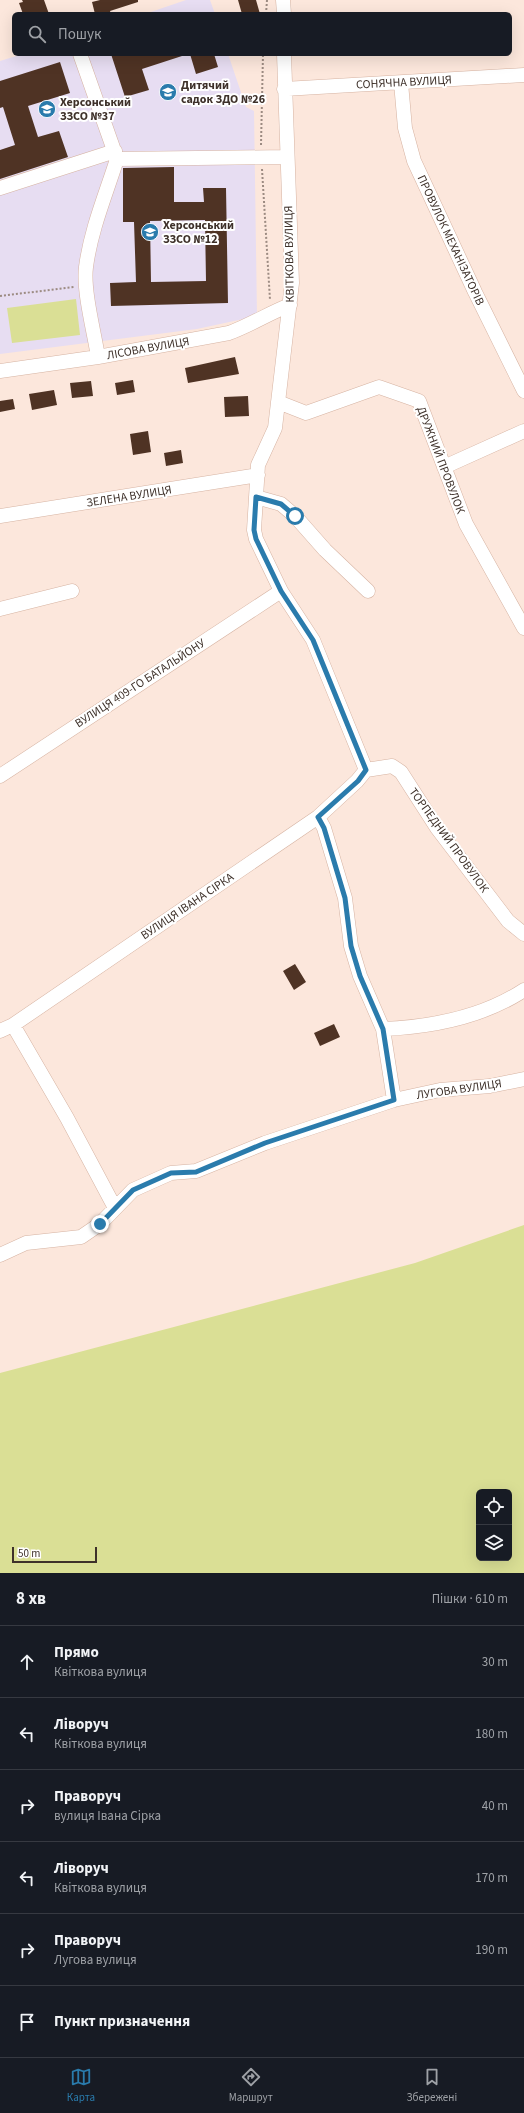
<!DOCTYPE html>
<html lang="uk">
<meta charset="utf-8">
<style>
body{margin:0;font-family:"Source Sans 3",sans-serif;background:#242831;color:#f1f3f6}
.controls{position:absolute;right:12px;bottom:12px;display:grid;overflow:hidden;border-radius:6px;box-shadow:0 4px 16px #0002}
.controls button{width:36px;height:36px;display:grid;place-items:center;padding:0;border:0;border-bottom:1px solid #363941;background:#171b24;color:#f1f3f6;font:20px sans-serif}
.scale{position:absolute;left:12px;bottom:10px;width:85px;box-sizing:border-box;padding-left:4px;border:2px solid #3e312a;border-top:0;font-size:11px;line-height:14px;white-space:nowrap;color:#3e312a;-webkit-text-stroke:3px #fff;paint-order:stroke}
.stop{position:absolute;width:12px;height:12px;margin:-9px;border:3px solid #2a7bac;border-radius:50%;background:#fff}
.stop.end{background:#2a7bac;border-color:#fff;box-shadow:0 1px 4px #0008}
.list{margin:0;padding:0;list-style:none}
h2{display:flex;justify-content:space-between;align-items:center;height:52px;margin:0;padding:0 16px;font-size:17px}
h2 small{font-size:13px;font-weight:400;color:#9ea1a6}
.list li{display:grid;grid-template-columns:26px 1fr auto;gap:12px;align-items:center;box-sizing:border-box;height:72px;padding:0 16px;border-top:1px solid #363941}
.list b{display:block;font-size:15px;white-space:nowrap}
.list p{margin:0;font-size:13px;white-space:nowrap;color:#9ea1a6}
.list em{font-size:13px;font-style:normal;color:#9ea1a6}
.icon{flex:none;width:22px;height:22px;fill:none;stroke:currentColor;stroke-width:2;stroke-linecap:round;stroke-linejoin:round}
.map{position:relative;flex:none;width:524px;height:1573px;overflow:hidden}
.search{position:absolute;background:#171b24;box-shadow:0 4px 16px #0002;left:12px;right:12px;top:12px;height:44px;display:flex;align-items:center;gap:10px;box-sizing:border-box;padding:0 14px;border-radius:6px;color:#9ea1a6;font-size:15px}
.sheet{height:484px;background:#171b24}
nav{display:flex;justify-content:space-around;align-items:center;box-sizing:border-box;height:56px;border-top:1px solid #363941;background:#171b24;font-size:11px;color:#9ea1a6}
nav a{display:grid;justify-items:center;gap:2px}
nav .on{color:#2a7bac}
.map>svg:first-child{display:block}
</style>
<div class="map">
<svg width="524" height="1573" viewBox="0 0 524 1573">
<rect width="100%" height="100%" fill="#fce7dc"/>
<!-- education -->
<path fill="#e7ddf2" d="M186,0H210L215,14H145Z
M23,54H228L246,107L254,111L257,316L197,329L0,354V61Z"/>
<!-- green -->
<path fill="#dadf95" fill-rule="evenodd" d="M76,299L80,335L12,343L7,308Z
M524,1225V1573H0V1373L415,1263ZM479,1492H509V1558H479Z"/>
<!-- building -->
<path fill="#4f3324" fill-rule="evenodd" d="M22,0H44L49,14H23L19,3L23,2Z
M100,0H138V2L110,11L111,14H95L92,2Z
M238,0H256L260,14H242Z
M111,54H182V56L142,69L149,90L125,97Z
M190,54H214L218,67L196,74Z
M60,62L70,93L28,106L38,137L59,131L68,157L0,179V150L15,145L3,107L0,108V81Z
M174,167V202H204L203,188H226L228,303L111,306L110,283L136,282L134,222H123V168ZM205,220L206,281L151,282L150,221Z
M235,357L239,374L188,383L185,368Z
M133,380L135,392L117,395L115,383Z
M91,381L93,396L72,398L70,383Z
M54,390L57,405L32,410L29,394Z
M248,396L249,416L225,417L224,397Z
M13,399L15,409L0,412V401Z
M148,431L151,452L133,455L130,434Z
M181,450L183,463L166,466L164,453Z
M295,964L306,982L294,990L283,971Z
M334,1024L340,1037L320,1046L314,1033Z"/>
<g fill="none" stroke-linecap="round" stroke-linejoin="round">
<defs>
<path id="minor" d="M283,0L284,14
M80,54L117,159
M284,54L292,283L275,428L258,465L254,530L256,539L281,591L313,640L366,770
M401,83L405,128L414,161L475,292L524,391
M284,89L524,75
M0,188L115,151
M98,357C94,331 83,291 86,267C91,229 106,194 117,159L287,157
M0,371L98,357L229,333C251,325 269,313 290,305
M278,402L306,413L379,387L419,401L466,524L524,628
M444,467L524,431
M256,497L281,504L295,516L325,550L368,591
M0,516L258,475
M0,609L72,591
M366,770L392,766L401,772L437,828L508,921L524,934
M0,776L281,591
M318,817L324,828L345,898L351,946L360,976L383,1029L394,1100
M13,1025L67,1118L115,1208
M383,1029C431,1027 483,1017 524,990
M0,1031L13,1025L318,817L357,781L366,770
M0,1255L26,1243L81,1237L100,1224L133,1190L171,1173L196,1171L265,1143L394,1100L440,1090L490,1086L524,1079"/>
</defs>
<!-- minor casing -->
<use href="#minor" stroke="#d6b3a2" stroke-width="15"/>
<!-- path -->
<path stroke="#9c8b82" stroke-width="2" stroke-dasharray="2 2" stroke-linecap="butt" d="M266,14L267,0
M261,145L263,54
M262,169L270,300
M0,296L74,287"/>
<!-- minor -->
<use href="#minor" stroke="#fff" stroke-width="14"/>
</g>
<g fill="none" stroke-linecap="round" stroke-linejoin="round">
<!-- route -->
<path stroke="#2a7bac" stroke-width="5" d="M100,1224L133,1190L171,1173L196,1172L265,1143L394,1100L383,1029L360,976L351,946L345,898L324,828L318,817L358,781L366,770L313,640L281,591L256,539L254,530L256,497L281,504L295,516"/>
</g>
<!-- icons -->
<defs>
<symbol id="school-disc" viewBox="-11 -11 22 22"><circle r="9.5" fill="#2a7bac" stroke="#fff"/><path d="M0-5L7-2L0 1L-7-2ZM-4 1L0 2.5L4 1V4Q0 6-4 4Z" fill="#fff"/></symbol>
</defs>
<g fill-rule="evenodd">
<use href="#school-disc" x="158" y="82" width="20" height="20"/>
<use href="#school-disc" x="37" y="99" width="20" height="20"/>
<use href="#school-disc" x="140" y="222" width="20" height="20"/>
</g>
<g text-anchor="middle" stroke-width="4" stroke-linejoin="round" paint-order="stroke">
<!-- street labels -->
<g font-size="12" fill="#3e312a" stroke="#fff">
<text transform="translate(404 82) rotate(-3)" y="4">СОНЯЧНА ВУЛИЦЯ</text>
<text transform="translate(451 240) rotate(65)" y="4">ПРОВУЛОК МЕХАНІЗАТОРІВ</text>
<text transform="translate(289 254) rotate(-91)" y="4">КВІТКОВА ВУЛИЦЯ</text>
<text transform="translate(148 348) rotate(-10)" y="4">ЛІСОВА ВУЛИЦЯ</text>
<text transform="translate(441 460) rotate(69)" y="4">ДРУЖНИЙ ПРОВУЛОК</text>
<text transform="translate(129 496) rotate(-9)" y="4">ЗЕЛЕНА ВУЛИЦЯ</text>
<text transform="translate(140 683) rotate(-33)" y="4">ВУЛИЦЯ 409-ГО БАТАЛЬЙОНУ</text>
<text transform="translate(449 840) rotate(54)" y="4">ТОРПЕДНИЙ ПРОВУЛОК</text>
<text transform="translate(187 906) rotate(-34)" y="4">ВУЛИЦЯ ІВАНА СІРКА</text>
<text transform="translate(459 1089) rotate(-8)" y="4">ЛУГОВА ВУЛИЦЯ</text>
</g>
<!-- poi labels -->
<g font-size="12" font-weight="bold" fill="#3e312a" stroke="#fff" text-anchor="start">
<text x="181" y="89">Дитячий<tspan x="181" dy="14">садок ЗДО №26</tspan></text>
<text x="60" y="106">Херсонський<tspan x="60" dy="14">ЗЗСО №37</tspan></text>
<text x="163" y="229">Херсонський<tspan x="163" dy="14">ЗЗСО №12</tspan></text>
</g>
</g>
</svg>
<div class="controls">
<button><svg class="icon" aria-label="locate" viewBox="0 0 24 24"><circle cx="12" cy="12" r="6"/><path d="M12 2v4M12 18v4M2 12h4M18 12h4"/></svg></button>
<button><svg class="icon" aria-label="layers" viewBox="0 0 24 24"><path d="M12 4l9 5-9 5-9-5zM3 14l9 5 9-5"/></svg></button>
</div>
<div class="scale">50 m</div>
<div class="stop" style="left:295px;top:516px"></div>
<div class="stop end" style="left:100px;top:1224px"></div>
<div class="search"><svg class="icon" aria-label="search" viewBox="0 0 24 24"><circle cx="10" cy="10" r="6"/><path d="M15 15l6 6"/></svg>Пошук</div>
</div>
<section class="sheet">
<h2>8 хв<small>Пішки · 610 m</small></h2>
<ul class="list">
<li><svg class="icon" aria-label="ahead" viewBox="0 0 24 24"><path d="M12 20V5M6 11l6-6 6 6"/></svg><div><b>Прямо</b><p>Квіткова вулиця</p></div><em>30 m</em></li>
<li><svg class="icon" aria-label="left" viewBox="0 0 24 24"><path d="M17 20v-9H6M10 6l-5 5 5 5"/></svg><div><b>Ліворуч</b><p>Квіткова вулиця</p></div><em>180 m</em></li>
<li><svg class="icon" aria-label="right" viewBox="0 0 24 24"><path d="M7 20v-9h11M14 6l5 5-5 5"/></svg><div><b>Праворуч</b><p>вулиця Івана Сірка</p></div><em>40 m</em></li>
<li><svg class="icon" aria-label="left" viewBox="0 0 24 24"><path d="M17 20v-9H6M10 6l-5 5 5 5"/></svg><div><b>Ліворуч</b><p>Квіткова вулиця</p></div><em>170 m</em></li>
<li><svg class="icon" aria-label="right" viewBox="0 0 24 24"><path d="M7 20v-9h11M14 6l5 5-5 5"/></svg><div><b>Праворуч</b><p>Лугова вулиця</p></div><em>190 m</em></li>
<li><svg class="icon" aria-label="arrive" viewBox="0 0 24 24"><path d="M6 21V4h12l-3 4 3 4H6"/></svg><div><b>Пункт призначення</b></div></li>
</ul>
</section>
<nav>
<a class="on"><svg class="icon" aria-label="map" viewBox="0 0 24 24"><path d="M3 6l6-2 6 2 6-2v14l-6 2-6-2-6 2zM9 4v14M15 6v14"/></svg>Карта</a>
<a><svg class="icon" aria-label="directions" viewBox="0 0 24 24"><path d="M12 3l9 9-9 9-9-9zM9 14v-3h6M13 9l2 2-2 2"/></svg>Маршрут</a>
<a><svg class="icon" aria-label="saved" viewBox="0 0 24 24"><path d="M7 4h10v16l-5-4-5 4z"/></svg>Збережені</a>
</nav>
